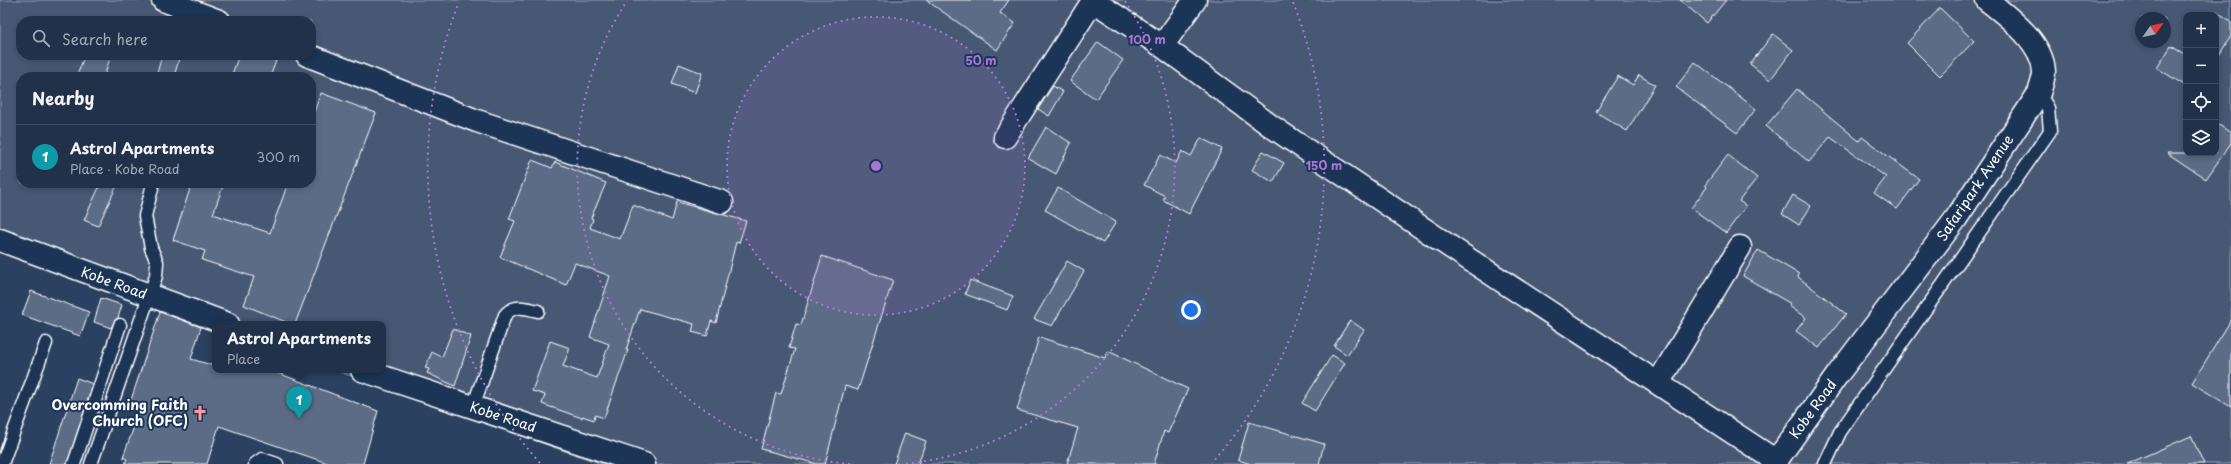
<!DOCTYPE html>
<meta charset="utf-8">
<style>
body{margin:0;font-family:"Playpen Sans",sans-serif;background:#283950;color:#f1f3f6}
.controls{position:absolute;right:12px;top:12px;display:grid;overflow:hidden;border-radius:8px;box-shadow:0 2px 6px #0003}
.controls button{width:36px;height:36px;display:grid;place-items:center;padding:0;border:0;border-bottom:1px solid #3d4c61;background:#203149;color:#f1f3f6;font:20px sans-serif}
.compass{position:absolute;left:2135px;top:12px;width:36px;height:36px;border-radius:50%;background:#203149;box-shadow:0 2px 6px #0003;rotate:56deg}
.you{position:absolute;left:1191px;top:310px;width:14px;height:14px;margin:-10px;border:3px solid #fff;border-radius:50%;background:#1a73e8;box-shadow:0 0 0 6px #1a73e833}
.badge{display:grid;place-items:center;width:26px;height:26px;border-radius:50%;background:#ff9aa2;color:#fff;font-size:13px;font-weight:700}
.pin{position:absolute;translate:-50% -33px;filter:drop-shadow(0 1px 2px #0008)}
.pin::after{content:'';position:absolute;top:21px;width:14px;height:12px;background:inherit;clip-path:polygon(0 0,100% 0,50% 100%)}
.popup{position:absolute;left:212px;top:321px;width:174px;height:52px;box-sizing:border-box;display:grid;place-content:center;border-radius:8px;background:#203149;filter:drop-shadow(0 1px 3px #0005);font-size:13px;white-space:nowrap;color:#a2a9b4}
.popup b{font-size:15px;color:#f1f3f6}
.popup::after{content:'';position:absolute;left:50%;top:100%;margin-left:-8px;border:8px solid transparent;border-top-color:#203149}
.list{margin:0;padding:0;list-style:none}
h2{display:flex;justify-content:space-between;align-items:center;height:52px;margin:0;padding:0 16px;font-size:17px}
h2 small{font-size:13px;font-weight:400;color:#a2a9b4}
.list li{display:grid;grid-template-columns:26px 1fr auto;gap:12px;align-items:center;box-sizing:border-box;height:64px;padding:0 16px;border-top:1px solid #3d4c61}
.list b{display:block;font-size:15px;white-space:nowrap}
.list p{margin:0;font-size:13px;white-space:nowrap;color:#a2a9b4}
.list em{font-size:13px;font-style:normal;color:#a2a9b4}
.icon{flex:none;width:22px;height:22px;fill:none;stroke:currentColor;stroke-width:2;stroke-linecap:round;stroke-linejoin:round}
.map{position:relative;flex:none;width:2231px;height:464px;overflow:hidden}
.search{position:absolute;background:#203149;box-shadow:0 2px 6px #0003;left:16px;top:16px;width:300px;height:44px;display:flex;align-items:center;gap:10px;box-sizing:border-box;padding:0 14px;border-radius:16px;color:#a2a9b4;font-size:15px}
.panel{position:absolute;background:#203149;box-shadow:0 2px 6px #0003;left:16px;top:72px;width:300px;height:116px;border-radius:16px}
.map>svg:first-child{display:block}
</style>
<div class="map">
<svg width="2231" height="464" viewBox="0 0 2231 464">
<rect width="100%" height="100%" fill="#2a4161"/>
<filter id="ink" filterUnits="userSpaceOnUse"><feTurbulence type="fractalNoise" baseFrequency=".025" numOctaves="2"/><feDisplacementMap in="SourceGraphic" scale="8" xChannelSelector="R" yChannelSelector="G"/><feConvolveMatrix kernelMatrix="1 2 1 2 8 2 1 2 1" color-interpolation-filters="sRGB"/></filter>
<g filter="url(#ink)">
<!-- green -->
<path fill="#465975" stroke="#a2acba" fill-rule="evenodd" d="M0,0H2231V464H602L334,370H383V324H215L0,251ZM2186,15H2216V153H2186ZM2141,18H2165V42H2141ZM21,21H311V55H21ZM21,77H311V183H21Z"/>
<!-- building -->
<path fill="#5b6c86" stroke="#fff" d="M926,0H1009L1000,13L1015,23L997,50Z
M1680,0H1726L1707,23Z
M1940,8L1974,41L1940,76L1907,43Z
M2216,11L2231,21V36L2216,60Z
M1773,34L1793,50L1770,80L1750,64Z
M1098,42L1123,60L1096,99L1070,81Z
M2171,46L2186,55V86L2157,68Z
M85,55H111L104,77H76Z
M162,55H180L174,77H156Z
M239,55H259L276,61L270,77H231Z
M1695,62L1756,109L1737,133L1676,87Z
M679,64L702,73L695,93L672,84Z
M1639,75L1655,85L1627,131L1596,112L1618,76L1633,85Z
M1053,86L1063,92L1049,116L1038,109Z
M1797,89L1859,141L1862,137L1919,179L1897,209L1874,193L1886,177L1830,137L1809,162L1766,126Z
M321,93L376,113L295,324H291L244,305L254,277L202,260L205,251L173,240L192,183H224L213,214L270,233L288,183H311V120Z
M2216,123L2231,133V143L2206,179L2167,153H2216Z
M1046,127L1071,143L1056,174L1028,158Z
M1201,138L1222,149L1189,214L1163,200L1165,196L1144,185L1160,155L1176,163L1182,151L1191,156Z
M1263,151L1284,163L1273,182L1252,170Z
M1728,155L1757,178L1739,201L1746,206L1726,233L1691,208L1707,187L1705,185Z
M532,160L552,168L555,162L606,183L591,218L593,219L590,228L620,239L633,205L672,220L677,202L746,221L739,243L736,242L716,323L711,321L707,336L692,332L694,324L640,309L626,350H628L604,418L595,415L594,420L582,416V418L542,404L545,395L532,391L550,341L570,348L563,366L597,378L609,344L590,337L610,276L575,263L566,285L500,257L515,221L509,219Z
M101,183H118L98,226L84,220Z
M1058,188L1116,222L1103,243L1045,210Z
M1793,195L1811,206L1799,225L1782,214Z
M1758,250L1799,274L1798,277L1846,314L1819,348L1796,331L1806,318L1789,306L1791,304L1743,276Z
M822,256L893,280L858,390L845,386L825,464H817L761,449L776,393L781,394L795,349L789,348L796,324L801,325Z
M1067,261L1084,271L1052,326L1034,319Z
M970,280L1013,296L1007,310L965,294Z
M31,291L89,312L80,336L22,315Z
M101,298L122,305L118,318L115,320L111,328L94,322Z
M160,312L201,327L191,359L215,366V370H270L378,411L363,464H330L219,426L207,464H125L127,459L123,457L140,410L129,406Z
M1350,320L1364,330L1347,355L1334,346Z
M2231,320V407L2192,383Z
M453,329L471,336L455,386L427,373L429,369L425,368L432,352L442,357Z
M1039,337L1105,358L1108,351L1188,389L1168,433L1164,431L1154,464H1067L1078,428L1017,410Z
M1332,355L1345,363L1315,411L1302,403Z
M77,378L93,384L67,464H49Z
M1249,422L1324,444L1319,464H1251L1238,460Z
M905,433L926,441L918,464H894Z
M2191,436L2204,464H2127Z"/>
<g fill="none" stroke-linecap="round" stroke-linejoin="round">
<defs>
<path id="lane" d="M473,407L505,315C514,304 526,308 538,311
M2,464L46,343
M74,464L120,325
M91,464L156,276L157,262L151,248L145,216L152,188
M255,464L262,459L277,464
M1825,464L1840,432L2050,131L2048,108L2039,93"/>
<path id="street" d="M163,0L219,21
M1092,0L1162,46L1271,126L1470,260L1776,461
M1162,46L1195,0
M307,55L477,121L722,202
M1005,137L1093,1
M0,240L228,324
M362,370L644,464
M1658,383L1740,247
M1774,464L1838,374L1955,220L2039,93C2041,86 2044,78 2044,72C2043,42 2008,17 1987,0"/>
</defs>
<!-- lane casing -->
<use href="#lane" stroke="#fff" stroke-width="15"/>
<!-- street casing -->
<use href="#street" stroke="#fff" stroke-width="25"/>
<!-- lane -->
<use href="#lane" stroke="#1d3557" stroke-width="12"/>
<!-- street -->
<use href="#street" stroke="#1d3557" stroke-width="22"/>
</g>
</g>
<!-- distance rings -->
<circle cx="876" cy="166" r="149" fill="#a976d5" fill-opacity=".12"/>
<g fill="none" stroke="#a976d5" stroke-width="2" stroke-dasharray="2 4">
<circle cx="876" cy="166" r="149"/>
<path d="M850 464A299 299 0 0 1 627 1M1125 1A299 299 0 0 1 902 464"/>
<path d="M540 463A448 448 0 0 1 459 2M1293 2A448 448 0 0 1 1212 463"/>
</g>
<!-- icons -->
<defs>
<symbol id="church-bare" viewBox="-9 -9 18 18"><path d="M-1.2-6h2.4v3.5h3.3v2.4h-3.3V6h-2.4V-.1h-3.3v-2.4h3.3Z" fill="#ff9aa2" stroke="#1d3557" stroke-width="2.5" paint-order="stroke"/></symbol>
</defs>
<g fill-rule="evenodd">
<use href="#church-bare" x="189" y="402" width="22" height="22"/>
</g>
<g text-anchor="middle" stroke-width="4" stroke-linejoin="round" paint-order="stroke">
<!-- street labels -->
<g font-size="14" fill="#fff" stroke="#1d3557">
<text transform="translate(1975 188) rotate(-56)" y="5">Safaripark Avenue</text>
<text transform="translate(114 283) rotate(20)" y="5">Kobe Road</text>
<text transform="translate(1813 409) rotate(-54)" y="5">Kobe Road</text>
<text transform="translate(503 417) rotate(18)" y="5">Kobe Road</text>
</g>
<!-- poi labels -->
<g font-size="14" font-weight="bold" fill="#fff" stroke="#1d3557" text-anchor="end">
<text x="188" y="410">Overcomming Faith<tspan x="188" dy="16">Church (OFC)</tspan></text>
</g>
</g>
<circle cx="876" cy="166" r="6" fill="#a976d5" stroke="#1d3557" stroke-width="2"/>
<g font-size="12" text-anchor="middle" font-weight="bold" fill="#a976d5" stroke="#1d3557" stroke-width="4" stroke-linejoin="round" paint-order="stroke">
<text x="1147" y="44">100 m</text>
<text x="981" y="65">50 m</text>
<text x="1324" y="170">150 m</text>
</g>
</svg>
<div class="controls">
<button>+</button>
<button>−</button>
<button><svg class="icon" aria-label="locate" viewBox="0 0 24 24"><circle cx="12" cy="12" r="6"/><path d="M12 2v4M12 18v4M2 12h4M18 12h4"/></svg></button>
<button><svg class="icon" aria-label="layers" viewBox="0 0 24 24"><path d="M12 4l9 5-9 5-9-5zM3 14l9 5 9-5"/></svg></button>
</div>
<svg class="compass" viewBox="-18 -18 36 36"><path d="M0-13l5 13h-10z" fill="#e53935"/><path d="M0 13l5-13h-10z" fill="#a2a9b4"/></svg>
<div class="you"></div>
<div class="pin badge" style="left:299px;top:419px;background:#0f9aa8">1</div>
<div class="popup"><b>Astrol Apartments</b>Place</div>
<div class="search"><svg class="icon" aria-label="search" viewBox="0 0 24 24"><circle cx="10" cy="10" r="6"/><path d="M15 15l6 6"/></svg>Search here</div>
<section class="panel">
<h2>Nearby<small></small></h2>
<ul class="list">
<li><span class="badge" style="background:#0f9aa8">1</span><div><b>Astrol Apartments</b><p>Place · Kobe Road</p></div><em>300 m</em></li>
</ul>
</section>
</div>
